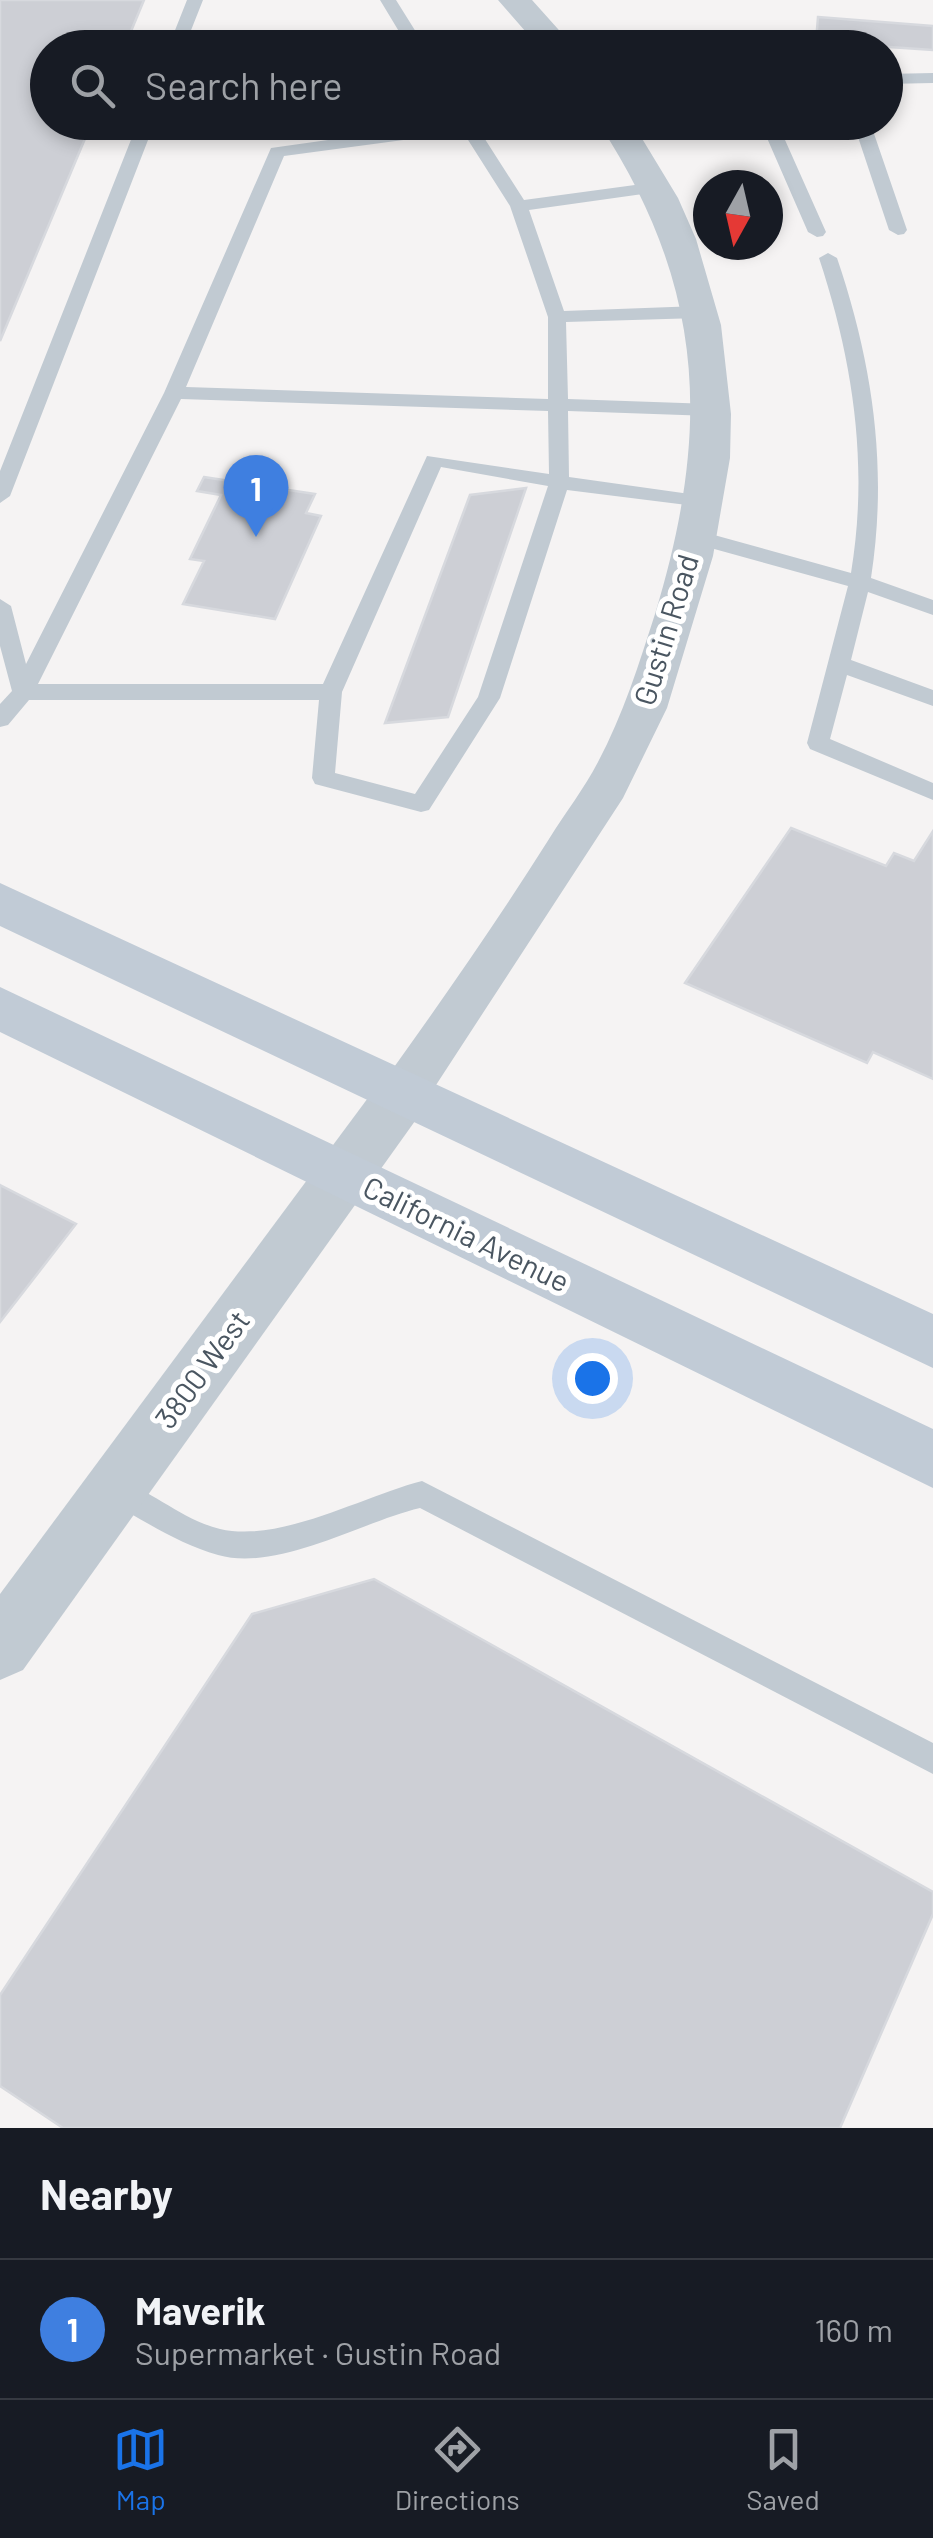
<!DOCTYPE html>
<meta charset="utf-8">
<style>
body{margin:0;font-family:Barlow,sans-serif;background:#242831;color:#f1f3f6}
.compass{position:absolute;left:693px;top:170px;width:90px;height:90px;border-radius:50%;background:#171b24;box-shadow:0 5px 15px #0003;rotate:188deg}
.you{position:absolute;left:592px;top:1378px;width:35px;height:35px;margin:-25px;border:8px solid #fff;border-radius:50%;background:#1a73e8;box-shadow:0 0 0 15px #1a73e833}
.badge{display:grid;place-items:center;width:65px;height:65px;border-radius:50%;background:#1a73e8;color:#fff;font-size:32px;font-weight:700}
.pin{position:absolute;translate:-50% -82px;filter:drop-shadow(0 2px 5px #0008)}
.pin::after{content:'';position:absolute;top:52px;width:35px;height:30px;background:inherit;clip-path:polygon(0 0,100% 0,50% 100%)}
.list{margin:0;padding:0;list-style:none}
h2{display:flex;justify-content:space-between;align-items:center;height:130px;margin:0;padding:0 40px;font-size:42px}
h2 small{font-size:32px;font-weight:400;color:#9ea1a6}
.list li{display:grid;grid-template-columns:65px 1fr auto;gap:30px;align-items:center;box-sizing:border-box;height:140px;padding:0 40px;border-top:2px solid #363941}
.list b{display:block;font-size:38px;white-space:nowrap}
.list p{margin:0;font-size:32px;white-space:nowrap;color:#9ea1a6}
.list em{font-size:32px;font-style:normal;color:#9ea1a6}
.icon{flex:none;width:55px;height:55px;fill:none;stroke:currentColor;stroke-width:2;stroke-linecap:round;stroke-linejoin:round}
.map{position:relative;flex:none;width:933px;height:2128px;overflow:hidden}
.search{position:absolute;background:#171b24;box-shadow:0 5px 15px #0003;left:30px;right:30px;top:30px;height:110px;display:flex;align-items:center;gap:25px;box-sizing:border-box;padding:0 35px;border-radius:55px;color:#9ea1a6;font-size:38px}
.sheet{height:270px;background:#171b24}
nav{display:flex;justify-content:space-around;align-items:center;box-sizing:border-box;height:140px;border-top:2px solid #363941;background:#171b24;font-size:28px;color:#9ea1a6}
nav a{display:grid;justify-items:center;gap:5px}
nav .on{color:#1a73e8}
.map>svg:first-child{display:block}
</style>
<div class="map">
<svg width="933" height="2128" viewBox="0 0 933 2128">
<rect width="100%" height="100%" fill="#f5f3f3"/>
<!-- building -->
<path fill="#cdcfd5" stroke="#d7d9de" stroke-width="2.5" d="M0,0H144L124,48H48V122H92L0,341Z
M818,17L933,26V50L816,42Z
M204,477L315,494L306,513L321,516L275,619L183,604L204,561L190,559L221,495L197,491Z
M526,488L448,717L385,723L470,495Z
M791,828L886,866L894,853L914,861L933,831V1079L873,1052L867,1063L685,983Z
M0,1185L76,1224L0,1322Z
M374,1579L933,1892V1914L840,2128H63L0,2086V1995L252,1614Z"/>
<g fill="none" stroke-linecap="round" stroke-linejoin="round">
<!-- service -->
<path fill="#c1cad2" fill-rule="evenodd" d="M187,0H203L184,48H168Z
M380,0H396L426,48H409Z
M933,73V83L886,84V74Z
M138,122H155L10,496L0,503V471Z
M456,122H474L524,200L657,182L666,187L657,192L529,210L564,311L699,306L708,312L699,318L566,322L568,399L711,404L721,410L711,416L568,411L569,477L704,496L711,498V508L567,490L500,698L429,810L421,812L315,784L312,778L319,700H29L8,725L0,727V704L12,691L0,646V599L11,606L26,664L164,393L271,148ZM463,132L510,206L548,317V399L186,387L284,156ZM181,399L548,411L549,474L427,456L323,684H38ZM441,467L548,486L478,697L415,794L335,773L342,692Z
M760,122H777L826,232L823,236L817,237L808,232Z
M853,122H870L907,230L904,234L898,235L889,230Z
M828,253L837,258C873,364 888,468 871,578L933,600V615L868,592L851,660L933,690V706L847,675L830,739L933,783V800L810,749L807,743L848,586L689,542L686,537L696,530L851,573C869,464 853,361 819,258Z
M116,1478C152,1491 183,1520 220,1529C281,1543 363,1496 422,1481L933,1743V1774L420,1508C361,1522 278,1572 218,1555C178,1544 142,1519 106,1500L102,1491L106,1482Z"/>
<!-- minor -->
<path fill="#c1cad2" fill-rule="evenodd" d="M498,0H532L575,48H540Z
M598,122H632L678,198L696,239L721,325L731,414L730,458L713,556L667,708L623,798L423,1105L405,1111L387,1105L380,1091L387,1077C443,999 498,920 549,839C565,813 584,789 598,762C623,715 639,664 655,614C711,430 706,287 598,122Z"/>
<!-- tertiary -->
<path fill="#c1cad2" fill-rule="evenodd" d="M405,1069L425,1075L433,1091L425,1107L23,1670L0,1680V1594L385,1075Z"/>
<!-- secondary -->
<path fill="#c1cbd6" fill-rule="evenodd" d="M0,883L933,1314V1368L0,926Z
M0,987L933,1429V1488L0,1032Z"/>
</g>
<g text-anchor="middle" stroke-width="10" stroke-linejoin="round" paint-order="stroke">
<!-- street labels -->
<g font-size="30" fill="#4a5661" stroke="#fff">
<text transform="translate(667 630) rotate(-73)" y="10">Gustin Road</text>
<text transform="translate(466 1235) rotate(26)" y="10">California Avenue</text>
<text transform="translate(203 1370) rotate(-54)" y="10">3800 West</text>
</g>
</g>
</svg>
<svg class="compass" viewBox="-18 -18 36 36"><path d="M0-13l5 13h-10z" fill="#e53935"/><path d="M0 13l5-13h-10z" fill="#9ea1a6"/></svg>
<div class="you"></div>
<div class="pin badge" style="left:256px;top:537px;background:#3f7fe0">1</div>
<div class="search"><svg class="icon" aria-label="search" viewBox="0 0 24 24"><circle cx="10" cy="10" r="6"/><path d="M15 15l6 6"/></svg>Search here</div>
</div>
<section class="sheet">
<h2>Nearby<small></small></h2>
<ul class="list">
<li><span class="badge" style="background:#3f7fe0">1</span><div><b>Maverik</b><p>Supermarket · Gustin Road</p></div><em>160 m</em></li>
</ul>
</section>
<nav>
<a class="on"><svg class="icon" aria-label="map" viewBox="0 0 24 24"><path d="M3 6l6-2 6 2 6-2v14l-6 2-6-2-6 2zM9 4v14M15 6v14"/></svg>Map</a>
<a><svg class="icon" aria-label="directions" viewBox="0 0 24 24"><path d="M12 3l9 9-9 9-9-9zM9 14v-3h6M13 9l2 2-2 2"/></svg>Directions</a>
<a><svg class="icon" aria-label="saved" viewBox="0 0 24 24"><path d="M7 4h10v16l-5-4-5 4z"/></svg>Saved</a>
</nav>
